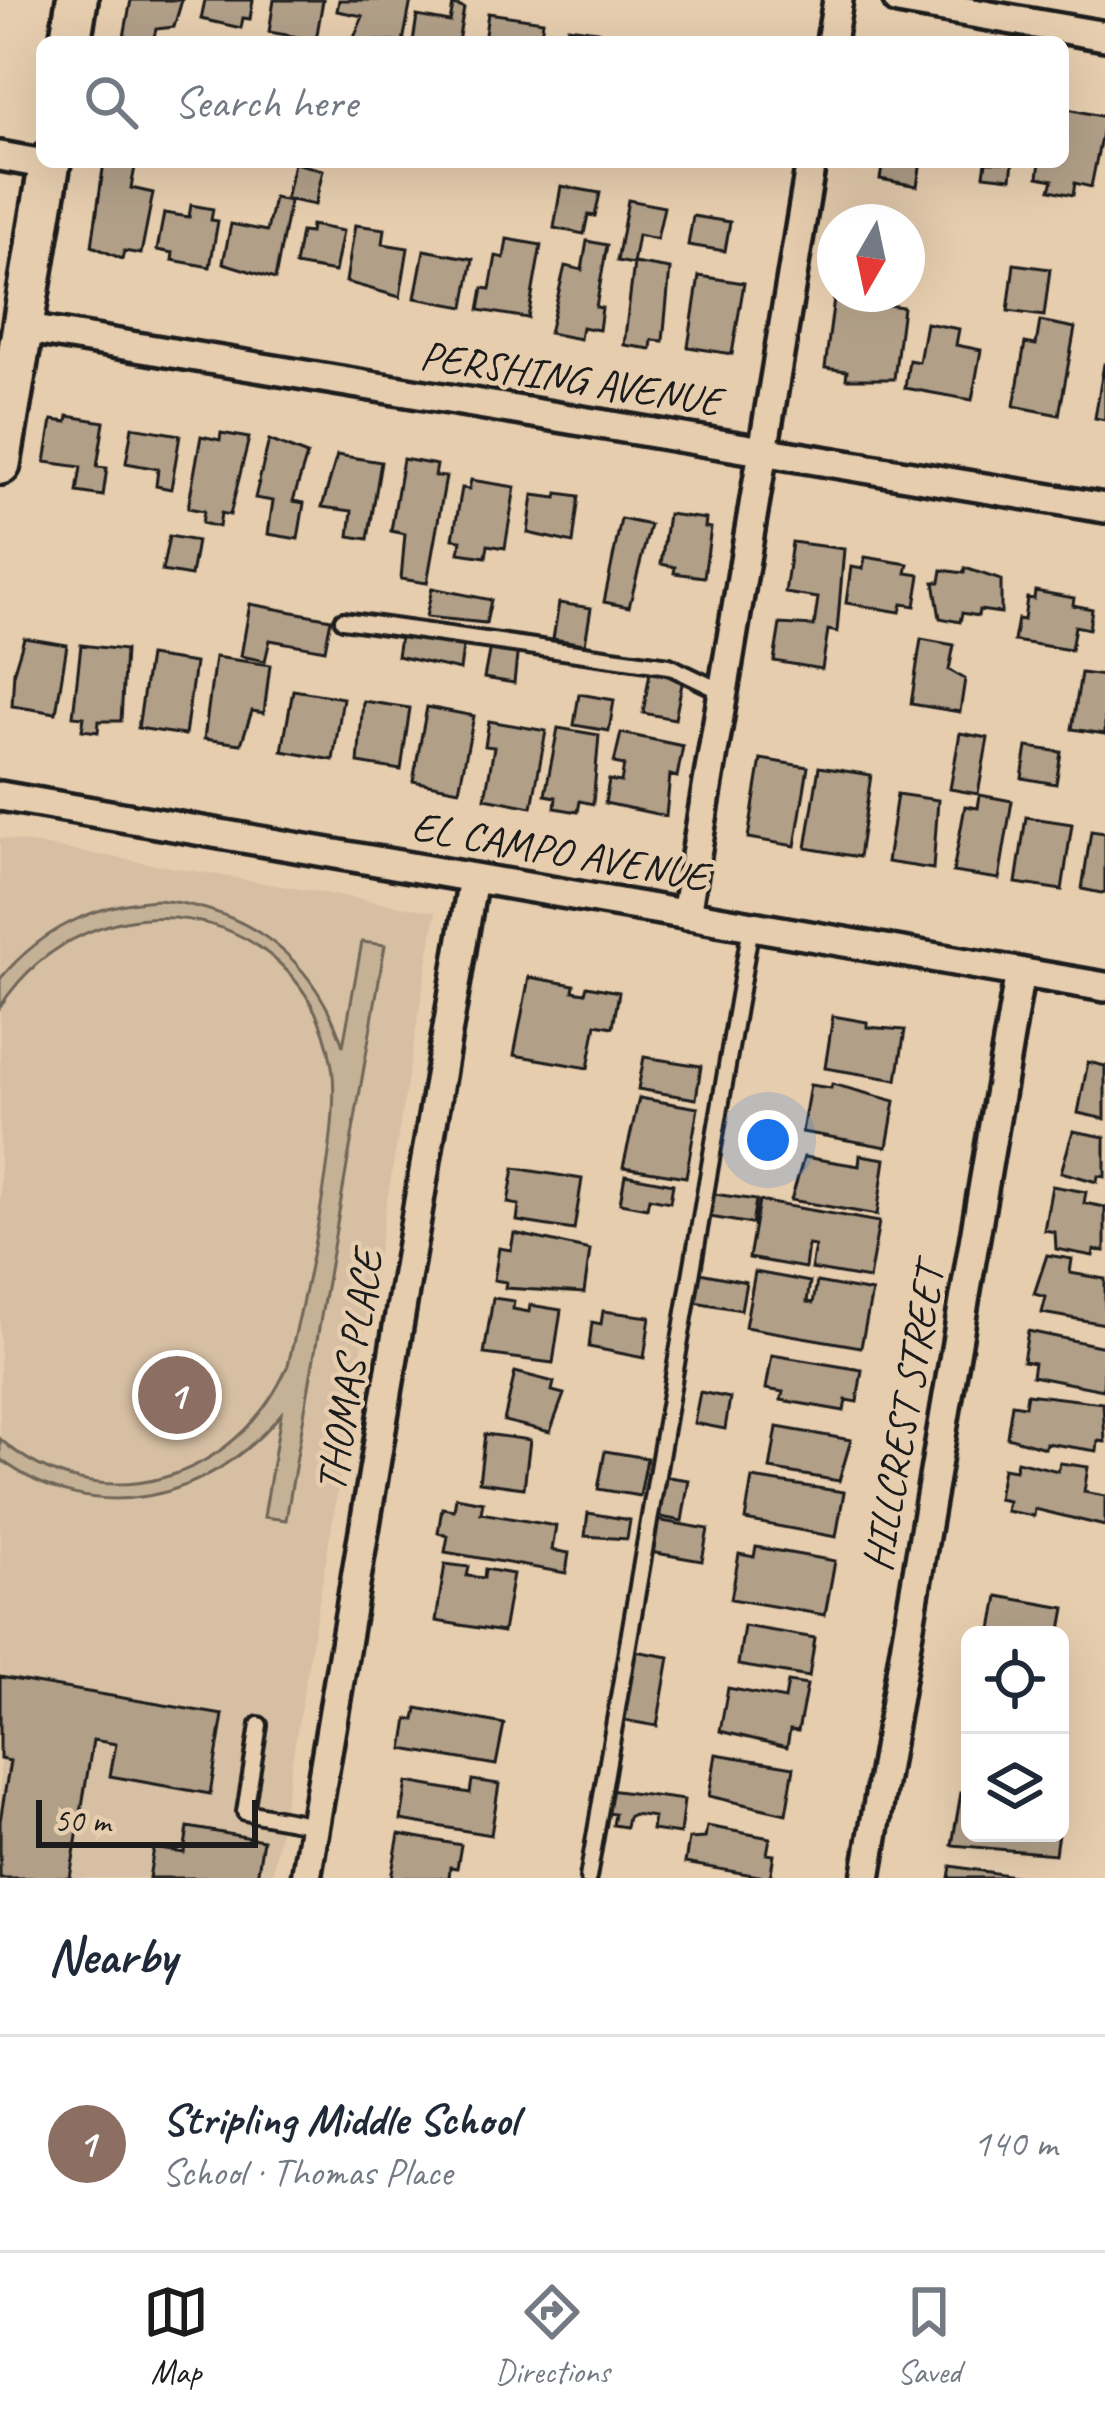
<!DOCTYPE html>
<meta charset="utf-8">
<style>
body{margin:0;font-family:Caveat,sans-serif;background:#f2f2f3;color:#1f2937}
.controls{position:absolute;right:36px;bottom:36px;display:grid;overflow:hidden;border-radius:18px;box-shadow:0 12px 48px #0002}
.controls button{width:108px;height:108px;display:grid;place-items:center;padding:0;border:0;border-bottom:3px solid #e0e1e3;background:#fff;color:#1f2937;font:60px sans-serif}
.compass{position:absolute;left:817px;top:204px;width:108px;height:108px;border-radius:50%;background:#fff;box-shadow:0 12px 48px #0002;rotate:189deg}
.scale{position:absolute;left:36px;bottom:30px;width:222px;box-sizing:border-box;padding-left:12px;border:6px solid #1c1c1c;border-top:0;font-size:33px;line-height:42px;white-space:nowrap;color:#1c1c1c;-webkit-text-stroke:9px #e6cdae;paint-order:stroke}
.you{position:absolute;left:768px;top:1140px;width:42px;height:42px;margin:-30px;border:9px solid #fff;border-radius:50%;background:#1a73e8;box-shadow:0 0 0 18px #1a73e833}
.badge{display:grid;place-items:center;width:78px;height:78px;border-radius:50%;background:#1c1c1c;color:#fff;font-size:39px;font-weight:700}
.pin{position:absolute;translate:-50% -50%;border:6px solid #fff;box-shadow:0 3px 12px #0006}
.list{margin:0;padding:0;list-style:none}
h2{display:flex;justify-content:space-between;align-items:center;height:156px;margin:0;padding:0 48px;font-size:51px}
h2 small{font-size:39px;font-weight:400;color:#747a83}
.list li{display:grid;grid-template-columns:78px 1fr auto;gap:36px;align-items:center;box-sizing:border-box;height:216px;padding:0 48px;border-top:3px solid #e0e1e3}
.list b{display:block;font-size:45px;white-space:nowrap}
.list p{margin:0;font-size:39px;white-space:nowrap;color:#747a83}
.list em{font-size:39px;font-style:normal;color:#747a83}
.icon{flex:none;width:66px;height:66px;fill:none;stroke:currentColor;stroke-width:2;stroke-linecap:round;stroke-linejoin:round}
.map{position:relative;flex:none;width:1105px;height:1878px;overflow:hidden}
.search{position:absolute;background:#fff;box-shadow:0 12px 48px #0002;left:36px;right:36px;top:36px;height:132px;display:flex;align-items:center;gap:30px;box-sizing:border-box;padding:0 42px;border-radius:18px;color:#747a83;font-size:45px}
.sheet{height:372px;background:#fff}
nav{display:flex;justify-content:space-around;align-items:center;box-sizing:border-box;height:168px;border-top:3px solid #e0e1e3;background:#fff;font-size:33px;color:#747a83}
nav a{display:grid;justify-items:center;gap:6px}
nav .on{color:#1c1c1c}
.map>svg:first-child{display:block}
</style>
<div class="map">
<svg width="1105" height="1878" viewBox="0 0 1105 1878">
<rect width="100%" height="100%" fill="#e6cdae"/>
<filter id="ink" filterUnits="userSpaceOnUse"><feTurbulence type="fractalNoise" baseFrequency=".00833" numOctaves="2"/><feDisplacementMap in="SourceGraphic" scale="24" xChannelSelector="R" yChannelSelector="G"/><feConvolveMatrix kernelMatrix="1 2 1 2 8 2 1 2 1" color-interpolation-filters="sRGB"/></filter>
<g filter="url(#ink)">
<!-- built -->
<path fill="#d6bfa3" d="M0,838L436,912L272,1878H0Z"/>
<!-- green -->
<path fill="#c5b196" stroke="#706659" stroke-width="3" d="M158,900C250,909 314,958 343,1046L362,942L385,945L286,1520L264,1517L281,1414C209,1501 95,1530 0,1459V1439C99,1525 239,1481 288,1365C304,1299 342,1128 332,1066C304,894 89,868 0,1007V979C42,929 93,904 158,900Z"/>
<!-- building -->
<path fill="#b19f88" stroke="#1c1c1c" stroke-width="3" d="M131,0H182L174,27L156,29L153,42H123Z
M205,0H253L250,19L243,18L241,28L201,19Z
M274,0H323L316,40L269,32Z
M339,0H411L403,42L353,40L363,16L337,11Z
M453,5L464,8L458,42H413L417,16L450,22Z
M488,13L543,21L540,42H484Z
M568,27L598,31L597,39L610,42H557L559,33L567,34Z
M1068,109L1105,117L1091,187L1075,183L1073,195L1050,190L1053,180L1038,177L1040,162H1063Z
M104,162H136L131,188L153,193L141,254L124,251L122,259L92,246Z
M883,162H921L917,186L880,179Z
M986,162H1013L1011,178L984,175Z
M294,163L323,170L315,205L286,199Z
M561,186L600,193L595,216L588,215L584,234L554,228Z
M274,198L290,201L275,279L223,263L231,224L267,231Z
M628,200L664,207L657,239L638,235L633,264L617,261Z
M191,205L213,209L211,220L218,221L210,267L172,260L173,253L157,250L164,213L189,217Z
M693,216L730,222L725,251L688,245Z
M311,225L343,231L335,272L295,265L301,232L310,233Z
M355,225L385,229L383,244L408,248L400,297L346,282Z
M507,239L541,245L528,318L479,310L483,288L490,289L496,256L504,258Z
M587,241L607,245L596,307L602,308L599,330L582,327L580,339L549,333L565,266L582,270Z
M424,250L473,259L464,307L415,298Z
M634,263L670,269L663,341L652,340L651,349L624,345Z
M1014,264L1050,269L1044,316L1008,311Z
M699,276L744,283L732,354L688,347Z
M834,298L903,307L894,379H846L847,371L825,368Z
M1040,321L1075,328L1059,415L1014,406L1025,343L1036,345Z
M926,323L959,329L956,345L981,350L972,400L905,388L909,360L919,362Z
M1104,364H1105V420L1095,418Z
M68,416L104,422L97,467L107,468L103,496L77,492L81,467L45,462L52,420L67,422Z
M132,427L180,435L171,489L156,486L158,469L126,463Z
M221,433L249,438L230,515L221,513L219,527L202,523L204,511L188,508L201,436L220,440Z
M269,440L307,455L293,501L304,503L298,539L268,534L273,501L255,498Z
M337,455L381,462L368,539L349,536L352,511L322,507Z
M403,459L437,465L435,476L446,477L427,583L401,579L405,534L391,531Z
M471,480L515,487L505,548L488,545L486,557L459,553L461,540L453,539L462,488L469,489Z
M558,493L579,496L573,543L528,533L533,495L557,498Z
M668,514L706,519L705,527L711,528L704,577L674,573L675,567L661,564Z
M621,519L650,525L629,607L604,602Z
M169,536L197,541L191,576L162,571Z
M792,542L844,549L837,632L828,630L822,669L774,661L780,624L814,626L818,598L785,593Z
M865,557L908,564L906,573L920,575L915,606L902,604L900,612L846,603L851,567L863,569Z
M965,568L1001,580V613L979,610L978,616L962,613L960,622L940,618L934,582H940L942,570L964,573Z
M432,588L491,600L486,623L426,617Z
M1035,591L1074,598L1073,605L1092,609L1089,629L1075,626L1071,650L1014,641L1018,619L1024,620L1027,598L1034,599Z
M559,603L591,608L585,644L553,639Z
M250,604L331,619L325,650L270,640L265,661L241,656Z
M401,631L464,640L460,670L397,656Z
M24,638L67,645L56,713L12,706L14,671Z
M921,639L954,645L949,670L965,679L960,712L911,704Z
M81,645L125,650L121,721H99L98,732L82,730L84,717L73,716Z
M490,646L518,647L514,683L484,678Z
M149,656L195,663L185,735L138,728Z
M215,657L270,665L264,713L252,711L241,744L204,739Z
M650,672L683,679L675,719L643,713Z
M1081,673L1105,676V734L1072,729Z
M293,690L343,698L333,760L282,751Z
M579,694L614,700L609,731L574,725Z
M363,701L410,708L401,770L358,763Z
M427,707L474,716L459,790L413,781Z
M489,721L546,731L532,807L485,798L494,747L485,746Z
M558,728L599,735L593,804L580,801L578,812L555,808L556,797L545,795Z
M621,733L683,746L677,777L670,775L666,816L605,803L609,780L621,782L624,765L614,763Z
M960,733L988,738L978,794L950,789Z
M1027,747L1061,752L1056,784L1022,778Z
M761,759L808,767L795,846L748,838Z
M819,767L871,775L859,857L806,848Z
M897,794L938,800L933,869L887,862Z
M980,795L1012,801L999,879L953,872L965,806L978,808Z
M1026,817L1072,824L1062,890L1016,883Z
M1091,831L1105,833V892L1101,893L1082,889Z
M529,977L574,985L573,991L585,993L587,986L619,992L613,1027L596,1024L588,1068L514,1055Z
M833,1016L867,1022V1027L905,1030L897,1080L825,1068Z
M644,1057L701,1066L696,1099L638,1089Z
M1088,1062L1105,1066V1119L1078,1113Z
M832,1084L895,1101L887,1147L802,1132L810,1085L831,1088Z
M639,1098L698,1108L686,1177L623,1167Z
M1073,1131L1105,1137V1177L1098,1176L1097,1182L1061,1172Z
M860,1155L885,1159L877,1215L791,1200L804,1157L859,1166Z
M514,1168L582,1179L574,1230L517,1221L519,1205L508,1203Z
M625,1175L673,1184L670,1202L649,1198L647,1208L620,1203Z
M1052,1186L1086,1192L1084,1203L1105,1207V1251L1094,1250L1093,1256L1056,1249L1055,1232L1044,1230Z
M714,1194L756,1200L752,1224L710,1217Z
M759,1201L879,1222L869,1279L811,1269L815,1246L808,1245L805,1268L749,1258Z
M514,1233L590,1250L584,1293L505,1288L506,1282L494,1280L499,1248L511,1250Z
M1047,1255L1072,1259L1070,1273L1105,1279V1324L1042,1313L1046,1297L1034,1294Z
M755,1272L810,1282L807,1302L813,1303L817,1282L872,1292L861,1347L745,1327Z
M700,1273L746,1282L741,1310L695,1302Z
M493,1298L514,1301L513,1309L529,1312L530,1305L561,1310L553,1363L484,1354Z
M603,1311L650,1317L644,1358L589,1347L592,1322L601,1324Z
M1028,1331L1105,1347L1103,1390L1032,1376L1034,1363L1023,1361Z
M772,1355L862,1370L857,1402L846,1400L844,1411L781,1400L783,1392L766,1389Z
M515,1372L554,1382L552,1391L564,1394L550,1432L504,1421Z
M700,1392L730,1398L725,1429L694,1423Z
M1027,1394L1103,1403L1105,1442L1098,1441L1097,1451L1046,1443L1045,1448L1007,1437L1012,1404L1025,1406Z
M777,1427L851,1440L839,1481L770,1469Z
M485,1434L530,1440L524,1488L479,1482Z
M605,1451L647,1458L640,1496L598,1489Z
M1017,1461L1058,1471L1060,1463L1088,1467L1084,1492L1105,1496V1526L1035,1509L1034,1516L1006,1511L1008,1501L998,1499L1003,1468L1015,1470Z
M662,1476L689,1480L682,1521L655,1516Z
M752,1478L844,1492L836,1537L745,1520Z
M456,1497L483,1502L481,1513L556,1526L552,1550L569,1553L566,1573L445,1552L448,1536L438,1533L442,1508L454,1510Z
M588,1513L630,1520L627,1539L585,1536Z
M656,1520L708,1529L702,1561L650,1552Z
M756,1547L835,1561L825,1615L731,1599L739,1554L754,1557Z
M445,1564L469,1567L467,1576L484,1578L485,1569L513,1574L503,1632L436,1621Z
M998,1596L1065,1608L1061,1630L991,1635Z
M744,1626L815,1638L809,1677L738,1665Z
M635,1651L669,1657L657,1726L623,1720Z
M0,1677L223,1715L210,1794L110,1776L116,1744L93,1740L70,1878H0V1821L10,1761L0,1759Z
M788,1682L807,1685L798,1731L790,1730L787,1747L720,1731L728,1688L785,1699Z
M417,1708L504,1724L496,1765L403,1749L408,1719L415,1720Z
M716,1754L794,1767L786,1814L709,1796Z
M472,1780L499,1784L491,1835L401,1820L407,1782L470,1793Z
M609,1790L684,1800L680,1834L652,1830L654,1817L634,1814L628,1817L626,1827L613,1825L615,1814L606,1813Z
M961,1793L970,1794V1833H1058L1055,1854L952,1845Z
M707,1826L770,1838L767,1854L774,1855L770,1878L685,1863L689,1839L705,1838Z
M188,1827L263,1840L257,1878H149L154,1848L184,1853Z
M399,1834L461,1845L457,1868L450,1867L449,1878H391Z
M951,1866L1014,1876V1878H949Z"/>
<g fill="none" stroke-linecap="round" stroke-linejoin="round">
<defs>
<path id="lane" d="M343,620L669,666L723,692
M259,1725L245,1812L315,1825
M588,1878L751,926"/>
<path id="street" d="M898,0L1105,36
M831,42L838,0
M0,156L49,165
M22,328L1105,508
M0,796L1105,987
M686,915L811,162
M306,1878L473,878
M866,1878L1020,972"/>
<path id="secondary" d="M70,42L77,0
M0,464L50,162"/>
</defs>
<!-- lane casing -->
<use href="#lane" stroke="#1c1c1c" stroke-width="22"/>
<!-- street casing -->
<use href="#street" stroke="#1c1c1c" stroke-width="36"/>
<!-- secondary casing -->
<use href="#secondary" stroke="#1c1c1c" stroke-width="48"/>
<!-- lane -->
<use href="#lane" stroke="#e6cdae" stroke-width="14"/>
<!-- street -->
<use href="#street" stroke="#e6cdae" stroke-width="27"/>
<!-- secondary -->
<use href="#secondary" stroke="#e6cdae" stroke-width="39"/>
</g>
</g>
<g text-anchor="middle" stroke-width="9" stroke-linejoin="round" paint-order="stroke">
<!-- street labels -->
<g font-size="42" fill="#1c1c1c" stroke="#e6cdae">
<text transform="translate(571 377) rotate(9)" y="15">PERSHING AVENUE</text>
<text transform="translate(560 850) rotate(10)" y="15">EL CAMPO AVENUE</text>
<text transform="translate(348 1371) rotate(-81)" y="15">THOMAS PLACE</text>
<text transform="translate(902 1418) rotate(-80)" y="15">HILLCREST STREET</text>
</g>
</g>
</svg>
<div class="controls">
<button><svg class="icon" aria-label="locate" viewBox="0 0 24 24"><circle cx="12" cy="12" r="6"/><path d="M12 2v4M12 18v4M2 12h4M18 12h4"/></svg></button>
<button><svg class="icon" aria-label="layers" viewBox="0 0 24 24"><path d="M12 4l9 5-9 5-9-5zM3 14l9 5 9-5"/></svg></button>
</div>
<svg class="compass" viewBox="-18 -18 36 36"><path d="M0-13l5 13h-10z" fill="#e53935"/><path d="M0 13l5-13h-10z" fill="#747a83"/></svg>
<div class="scale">50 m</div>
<div class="you"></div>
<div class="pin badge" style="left:177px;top:1395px;background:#8d6e63">1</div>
<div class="search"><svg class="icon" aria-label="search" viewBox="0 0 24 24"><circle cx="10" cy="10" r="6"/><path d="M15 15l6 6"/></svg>Search here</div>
</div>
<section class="sheet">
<h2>Nearby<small></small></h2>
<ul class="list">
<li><span class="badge" style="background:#8d6e63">1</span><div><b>Stripling Middle School</b><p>School · Thomas Place</p></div><em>140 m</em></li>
</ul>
</section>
<nav>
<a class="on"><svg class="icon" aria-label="map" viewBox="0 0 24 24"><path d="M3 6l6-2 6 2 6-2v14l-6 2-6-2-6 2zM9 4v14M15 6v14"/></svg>Map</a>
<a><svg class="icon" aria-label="directions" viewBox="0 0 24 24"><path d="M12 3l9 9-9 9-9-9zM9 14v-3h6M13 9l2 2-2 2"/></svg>Directions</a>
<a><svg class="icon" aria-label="saved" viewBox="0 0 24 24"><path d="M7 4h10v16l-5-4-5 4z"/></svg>Saved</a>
</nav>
